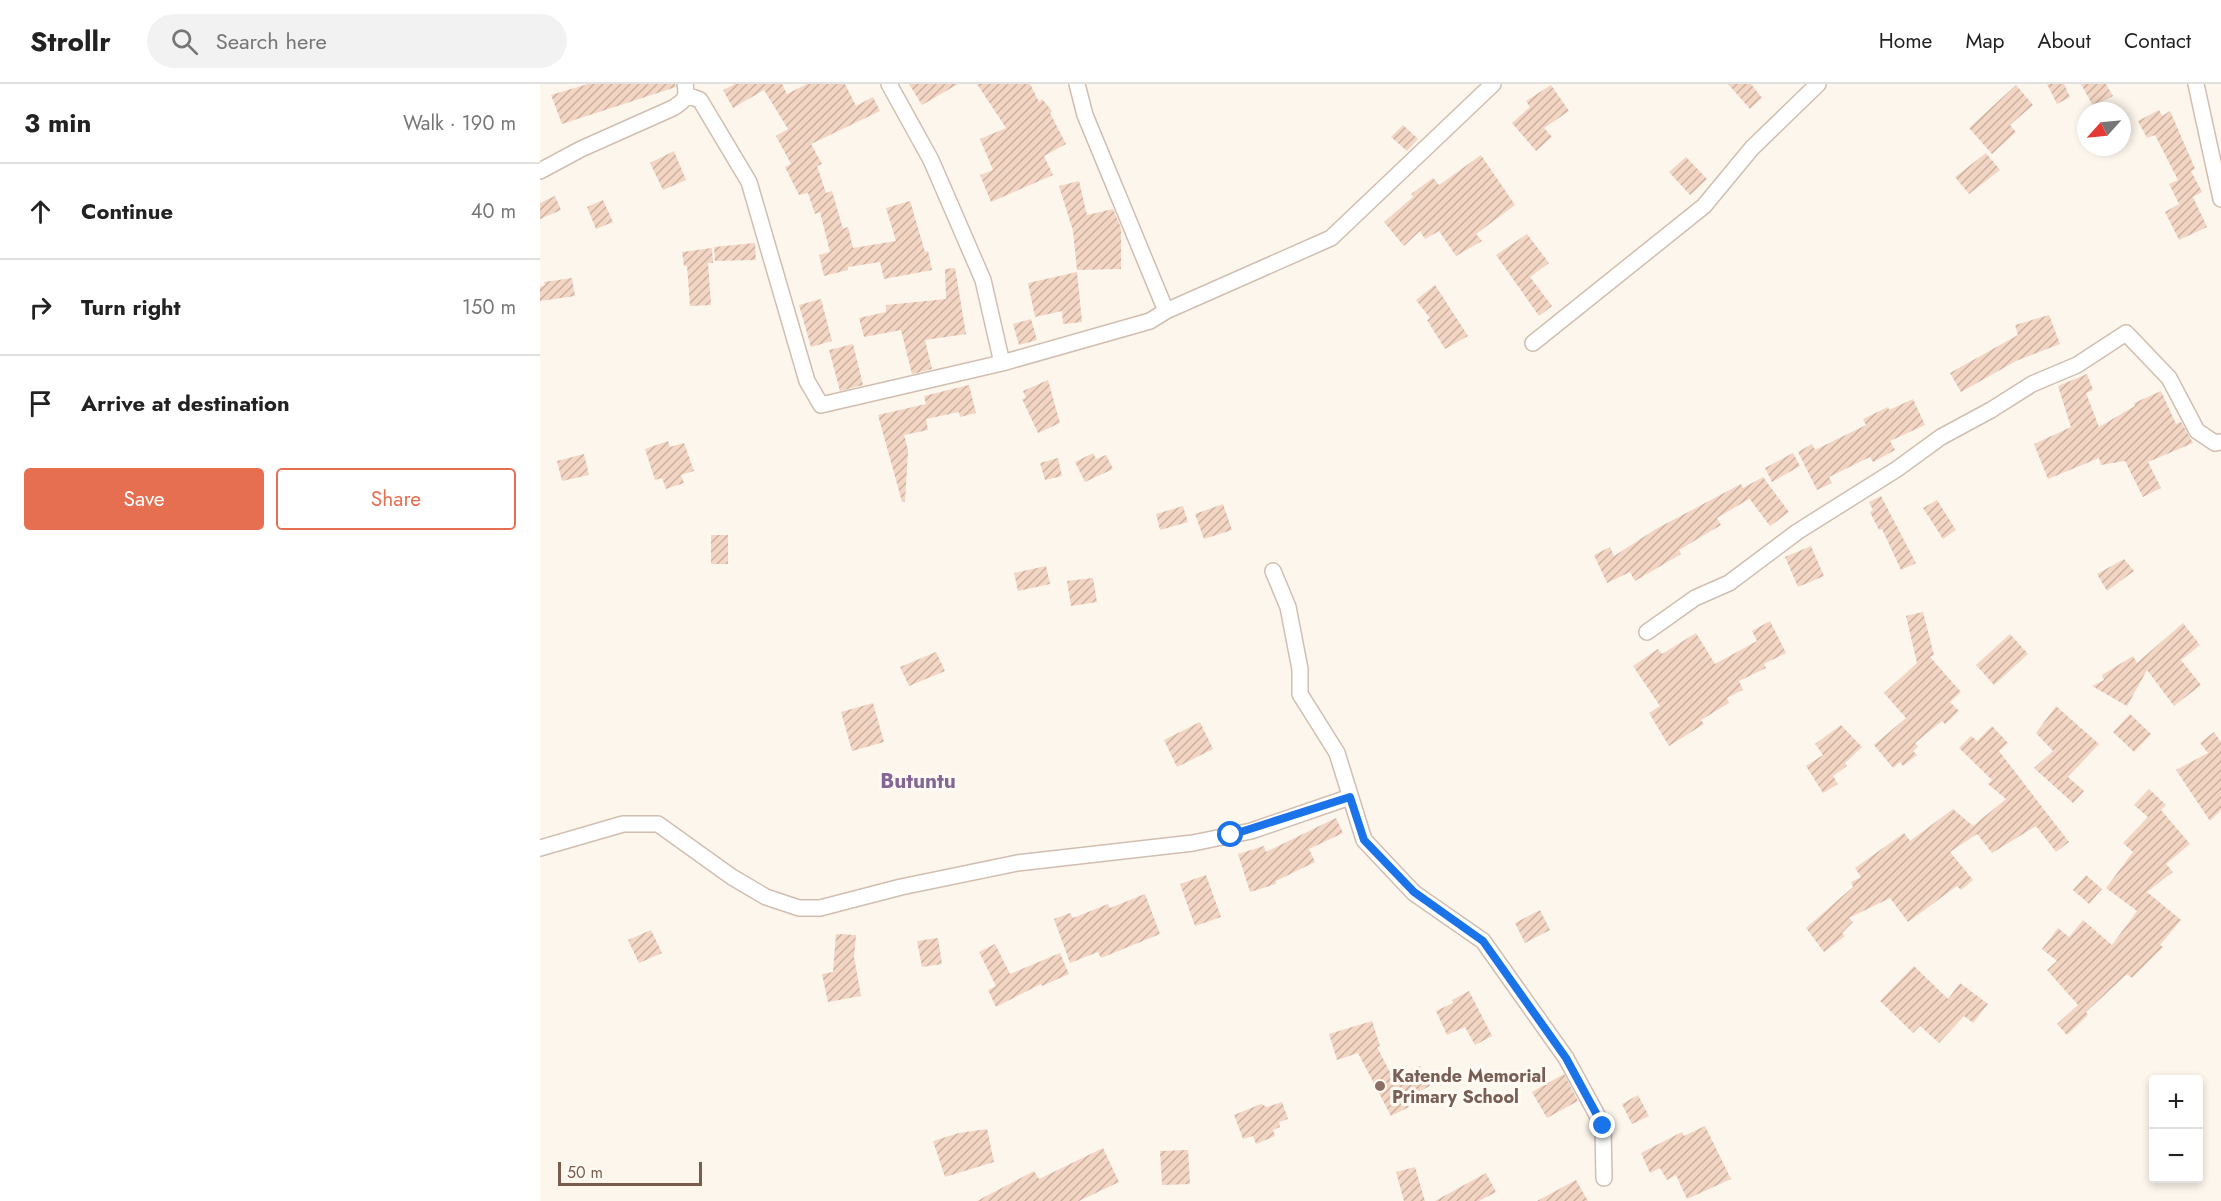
<!DOCTYPE html>
<meta charset="utf-8">
<style>
body{margin:0;font-family:Jost,sans-serif;background:#f2f2f2;color:#222}
.controls{position:absolute;right:18px;bottom:18px;display:grid;overflow:hidden;border-radius:6px;box-shadow:0 3px 9px #0003}
.controls button{width:54px;height:54px;display:grid;place-items:center;padding:0;border:0;border-bottom:2px solid #e0e0e0;background:#fff;color:#222;font:30px sans-serif}
.compass{position:absolute;left:1537px;top:18px;width:54px;height:54px;border-radius:50%;background:#fff;box-shadow:0 3px 9px #0003;rotate:243deg}
.scale{position:absolute;left:18px;bottom:15px;width:144px;box-sizing:border-box;padding-left:6px;border:3px solid #7a5c4d;border-top:0;font-size:16px;line-height:21px;white-space:nowrap;color:#7a5c4d;-webkit-text-stroke:4px #fffaf3;paint-order:stroke}
.stop{position:absolute;width:18px;height:18px;margin:-14px;border:4px solid #1a73e8;border-radius:50%;background:#fff}
.stop.end{background:#1a73e8;border-color:#fff;box-shadow:0 2px 6px #0008}
.list{margin:0;padding:0;list-style:none}
h2{display:flex;justify-content:space-between;align-items:center;height:78px;margin:0;padding:0 24px;font-size:26px}
h2 small{font-size:20px;font-weight:400;color:#767676}
.list li{display:grid;grid-template-columns:39px 1fr auto;gap:18px;align-items:center;box-sizing:border-box;height:96px;padding:0 24px;border-top:2px solid #e0e0e0}
.list b{display:block;font-size:22px;white-space:nowrap}
.list em{font-size:20px;font-style:normal;color:#767676}
.actions{display:flex;gap:12px;padding:18px 24px}
.actions a{flex:1;padding:14px 0;border:2px solid #e76f51;border-radius:6px;text-align:center;font-size:21px;color:#e76f51}
.actions .main{background:#e76f51;color:#fff}
.icon{flex:none;width:33px;height:33px;fill:none;stroke:currentColor;stroke-width:2;stroke-linecap:round;stroke-linejoin:round}
.map{position:relative;flex:none;width:1681px;height:1117px;overflow:hidden}
header{display:flex;align-items:center;gap:36px;box-sizing:border-box;height:84px;padding:0 30px;background:#fff;border-bottom:2px solid #e0e0e0}
header strong{font-size:28px}
nav{display:flex;gap:33px;margin-inline-start:auto;font-size:21px}
.search{width:420px;height:54px;background:#f2f2f2;display:flex;align-items:center;gap:15px;box-sizing:border-box;padding:0 21px;border-radius:33px;color:#767676;font-size:22px}
main{display:flex}
aside{flex:1;background:#fff}
.map>svg:first-child{display:block}
</style>
<header>
<strong>Strollr</strong>
<div class="search"><svg class="icon" aria-label="search" viewBox="0 0 24 24"><circle cx="10" cy="10" r="6"/><path d="M15 15l6 6"/></svg>Search here</div>
<nav><a>Home</a><a>Map</a><a>About</a><a>Contact</a></nav>
</header>
<main>
<aside>
<h2>3 min<small>Walk · 190 m</small></h2>
<ul class="list">
<li><svg class="icon" aria-label="ahead" viewBox="0 0 24 24"><path d="M12 20V5M6 11l6-6 6 6"/></svg><div><b>Continue</b></div><em>40 m</em></li>
<li><svg class="icon" aria-label="right" viewBox="0 0 24 24"><path d="M7 20v-9h11M14 6l5 5-5 5"/></svg><div><b>Turn right</b></div><em>150 m</em></li>
<li><svg class="icon" aria-label="arrive" viewBox="0 0 24 24"><path d="M6 21V4h12l-3 4 3 4H6"/></svg><div><b>Arrive at destination</b></div></li>
</ul>
<div class="actions"><a class="main">Save</a><a>Share</a></div>
</aside>
<div class="map">
<svg width="1681" height="1117" viewBox="0 0 1681 1117">
<defs>
<pattern id="building-hatch" width="6" height="6" patternUnits="userSpaceOnUse" patternTransform="scale(1.5)"><rect width="6" height="6" fill="#f3d5c3"/><path d="M-1 1l2-2M0 6l6-6M5 7l2-2" fill="none" stroke="#cab0a1"/></pattern>
</defs>
<rect width="100%" height="100%" fill="#fdf6ec"/>
<!-- building -->
<path fill="url(#building-hatch)" d="M48,0H135L136,3L22,40L11,11Z
M195,0H242L247,10L267,0H305L316,22L333,13L340,27L271,60L282,80L277,82L286,109L292,107L303,145L308,143L313,164L356,157L346,124L370,117L385,168L388,167L392,186L344,195L340,178L308,183V186L284,192L279,171L290,168L280,128L275,130L268,109L259,111L245,83L251,80L236,52L248,45L224,6L193,24L183,6Z
M369,0H418L382,21Z
M437,0H490L499,18L502,15L512,27L510,29L526,60L504,72L513,91L451,118L440,91L453,86L440,55L466,44Z
M1188,0H1211L1222,14L1210,25Z
M1507,0H1524L1530,13L1517,20Z
M1541,0H1566L1573,12L1553,22Z
M1011,1L1029,27L1004,44L1012,53L996,67L972,39L990,23L986,17Z
M1476,1L1493,21L1470,41L1476,48L1452,70L1429,44Z
M1619,26L1622,32L1630,27L1647,66L1655,85L1651,87L1662,108L1653,113L1667,143L1639,156L1625,128L1639,120L1629,100L1638,96L1615,51L1607,54L1598,37Z
M863,41L878,55L867,67L851,53Z
M134,67L146,96L123,106L110,79Z
M1446,69L1460,86L1429,110L1415,93Z
M941,71L975,121L936,150L942,157L916,172L899,147L885,155L880,147L864,162L844,138L873,113L871,110L893,94L899,101Z
M1146,73L1167,95L1150,111L1129,88Z
M539,97L547,131L573,125L581,144V185L537,186L533,147L519,102Z
M15,112L21,126L0,135V119Z
M63,116L73,138L56,145L47,123Z
M987,150L1009,179L990,193L1012,222L999,232L956,171Z
M215,159L216,176L175,177L174,163Z
M172,164L173,179H168L171,221L150,222L147,182H144L142,168Z
M415,184L426,250L385,256L392,285L372,290L361,246L324,253L319,234L346,228V221L406,215L405,185Z
M537,188L542,238L523,240L522,227L495,233L488,199Z
M32,194L35,212L0,217V203L5,201L4,198Z
M895,201L928,252L905,265L887,236L890,234L876,216Z
M281,215L292,257L271,263L259,221Z
M1509,231L1520,260L1476,277L1421,308L1410,289L1478,251L1475,241Z
M491,235L497,256L479,261L473,240Z
M313,260L323,301L300,307L289,266Z
M1547,290L1553,306L1546,309L1559,343L1595,322L1594,319L1621,307L1636,340L1641,338L1653,359L1608,378L1621,404L1603,413L1585,377L1561,381L1559,374L1508,395L1494,360L1531,343L1518,302Z
M508,296L520,339L498,349L482,315L486,314L483,307Z
M429,301L436,329L420,333L419,328L386,335L388,346L364,351L368,366L365,418H362L338,331L386,320L384,312Z
M1373,315L1385,341L1350,357L1355,366L1333,378L1330,373L1289,393L1292,399L1277,406L1258,368L1272,360L1275,366L1326,341L1323,335L1348,323L1349,326Z
M128,357L130,363L144,359L154,387L141,391L144,399L126,405L122,394L115,396L105,365Z
M553,369L556,375L566,371L573,385L545,398L535,378Z
M1253,369L1260,382L1232,398L1225,384Z
M44,370L49,391L22,397L17,377Z
M518,374L522,392L505,396L500,379Z
M1223,393L1249,428L1230,442L1206,410L1209,415L1177,434L1181,441L1139,466L1141,470L1095,497L1090,488L1067,499L1054,471L1070,463L1074,472L1116,445L1201,400L1203,404Z
M1341,412L1376,479L1361,486L1342,445L1339,446L1330,428L1333,426L1329,418Z
M1397,416L1416,446L1403,455L1383,424Z
M683,420L692,446L664,455L655,430Z
M643,422L648,438L620,446L616,430Z
M171,451H188V480H171Z
M1271,462L1284,492L1258,503L1245,473Z
M1584,475L1594,487L1567,507L1557,490Z
M506,482L510,500L478,507L474,489Z
M553,494L557,518L531,522L527,497Z
M1383,528L1394,571L1390,573L1421,608L1410,618L1419,627L1405,640L1402,637L1375,659L1378,663L1373,667L1377,671L1363,682L1360,678L1353,684L1334,661L1366,634L1344,609L1377,579L1366,532Z
M1230,537L1246,569L1224,580L1226,584L1199,597L1203,606L1187,614L1189,619L1161,636L1164,640L1129,662L1109,629L1120,622L1093,582L1118,565L1122,570L1156,549L1175,580L1217,557L1212,547Z
M1643,539L1660,561L1641,576L1661,601L1634,622L1607,586L1587,622L1552,602L1564,596L1562,591L1593,572L1597,579Z
M1470,550L1488,570L1454,601L1436,581Z
M396,568L405,587L369,602L360,583Z
M333,619L344,658L312,667L301,628Z
M1516,622L1559,660L1528,693L1544,707L1533,719L1494,684L1513,667L1496,649Z
M1590,630L1611,650L1594,668L1573,648Z
M660,638L673,665L637,683L624,656Z
M1301,641L1322,663L1305,679L1307,682L1293,692L1298,700L1283,709L1266,682L1283,671L1275,660Z
M1452,642L1468,659L1459,667L1529,758L1516,768L1496,742L1452,769L1437,750L1410,768L1433,796L1421,806L1417,802L1368,838L1350,814L1309,834L1313,838L1302,849L1305,852L1284,868L1266,844L1313,803L1311,798L1321,793L1315,784L1364,749L1370,757L1413,725L1433,742L1466,715L1448,700L1452,696L1419,664L1431,652L1437,657Z
M1674,648L1681,658V726L1670,737L1636,686L1668,669L1660,659Z
M1609,705L1626,721L1621,726L1650,760L1626,780L1633,788L1607,808L1641,836L1620,861L1623,863L1592,894L1587,890L1546,928L1548,931L1527,951L1517,940L1538,921L1507,886L1517,877L1502,865L1518,844L1529,853L1543,836L1572,861L1597,827L1566,804L1593,768L1583,759L1608,733L1594,721Z
M796,734L803,749L769,765L775,778L736,797V800L710,808L698,770L724,762L726,768Z
M666,791L681,833L655,842L640,800Z
M1546,791L1562,805L1549,820L1533,806Z
M605,810L620,850L561,874L558,868L530,879L514,835L530,829L533,834L568,820L570,824Z
M1000,826L1010,846L985,859L975,839Z
M111,846L122,869L99,879L88,856Z
M296,850L316,851L314,873L321,912L288,918L282,890L293,888Z
M398,854L402,880L382,883L377,857Z
M455,860L470,890L520,869L529,890L502,902L501,900L456,923L448,906L456,902L439,868Z
M1374,882L1408,915L1420,899L1448,920L1433,939L1424,932L1399,959L1380,942L1373,949L1340,917Z
M929,907L952,952L935,961L925,943L907,951L896,927L913,919L912,916Z
M832,937L840,962L837,963L853,994L880,982L890,1002L864,1015L869,1023L851,1032L818,969L797,976L789,950Z
M1024,990L1038,1017L1007,1034L992,1008Z
M1098,1011L1109,1032L1092,1040L1082,1020Z
M742,1018L748,1035L739,1038L740,1043L733,1046L735,1052L716,1060L713,1052L703,1055L694,1031L721,1020L727,1023Z
M1165,1042L1191,1095L1147,1115L1136,1091L1127,1096L1120,1084L1110,1089L1101,1069L1142,1048L1144,1052Z
M447,1045L454,1078L405,1093L393,1057L419,1049Z
M563,1064L579,1098L539,1117H437L494,1087L499,1095Z
M648,1066L650,1100L622,1101L620,1067Z
M875,1083L885,1117H864L856,1088Z
M946,1089L956,1108L939,1117H895Z
M1036,1096L1048,1117H997Z"/>
<g fill="none" stroke-linecap="round" stroke-linejoin="round">
<defs>
<path id="street" d="M349,0L391,76L443,196L462,279
M537,0L545,31L626,227
M1656,0L1681,115
M147,11L160,16L209,98L267,297L281,321L462,279L610,237L626,227L791,154L953,0
M0,87L41,65L133,24C144,17 148,14 145,0
M993,259L1164,122L1212,64L1278,0
M733,487L748,523L760,585V610L797,669L824,756L874,809L943,857L1026,974L1063,1042L1064,1094
M1107,548L1155,514L1189,499L1257,448L1357,385L1401,353L1451,326L1492,300L1537,281L1586,249L1629,294L1657,347L1675,359L1681,358
M0,764L83,740H118L192,793L226,813L259,824H280L361,803L477,779L653,759L711,747L810,713"/>
</defs>
<!-- street casing -->
<use href="#street" stroke="#d1beb0" stroke-width="18"/>
<!-- street -->
<use href="#street" stroke="#fff" stroke-width="15"/>
</g>
<g fill="none" stroke-linecap="round" stroke-linejoin="round">
<!-- route -->
<path stroke="#1a73e8" stroke-width="8" d="M691,751L810,713L824,756L874,808L943,857L1026,974L1063,1042"/>
</g>
<!-- markers -->
<circle fill="#8d6e63" stroke="#fffaf3" stroke-width="2" cx="840" cy="1002" r="6"/>
<g text-anchor="middle" stroke-width="6" stroke-linejoin="round" paint-order="stroke">
<!-- education labels -->
<g font-size="18" font-weight="bold" fill="#785e54" stroke="#fffaf3" text-anchor="start">
<text x="852" y="998">Katende Memorial<tspan x="852" dy="21">Primary School</tspan></text>
</g>
<!-- quarter labels -->
<g font-size="21" font-weight="bold" fill="#846695" stroke="#fffaf3">
<text x="378" y="704">Butuntu</text>
</g>
</g>
</svg>
<div class="controls">
<button>+</button>
<button>−</button>
</div>
<svg class="compass" viewBox="-18 -18 36 36"><path d="M0-13l5 13h-10z" fill="#e53935"/><path d="M0 13l5-13h-10z" fill="#767676"/></svg>
<div class="scale">50 m</div>
<div class="stop" style="left:691px;top:751px"></div>
<div class="stop end" style="left:1063px;top:1042px"></div>
</div>
</main>
